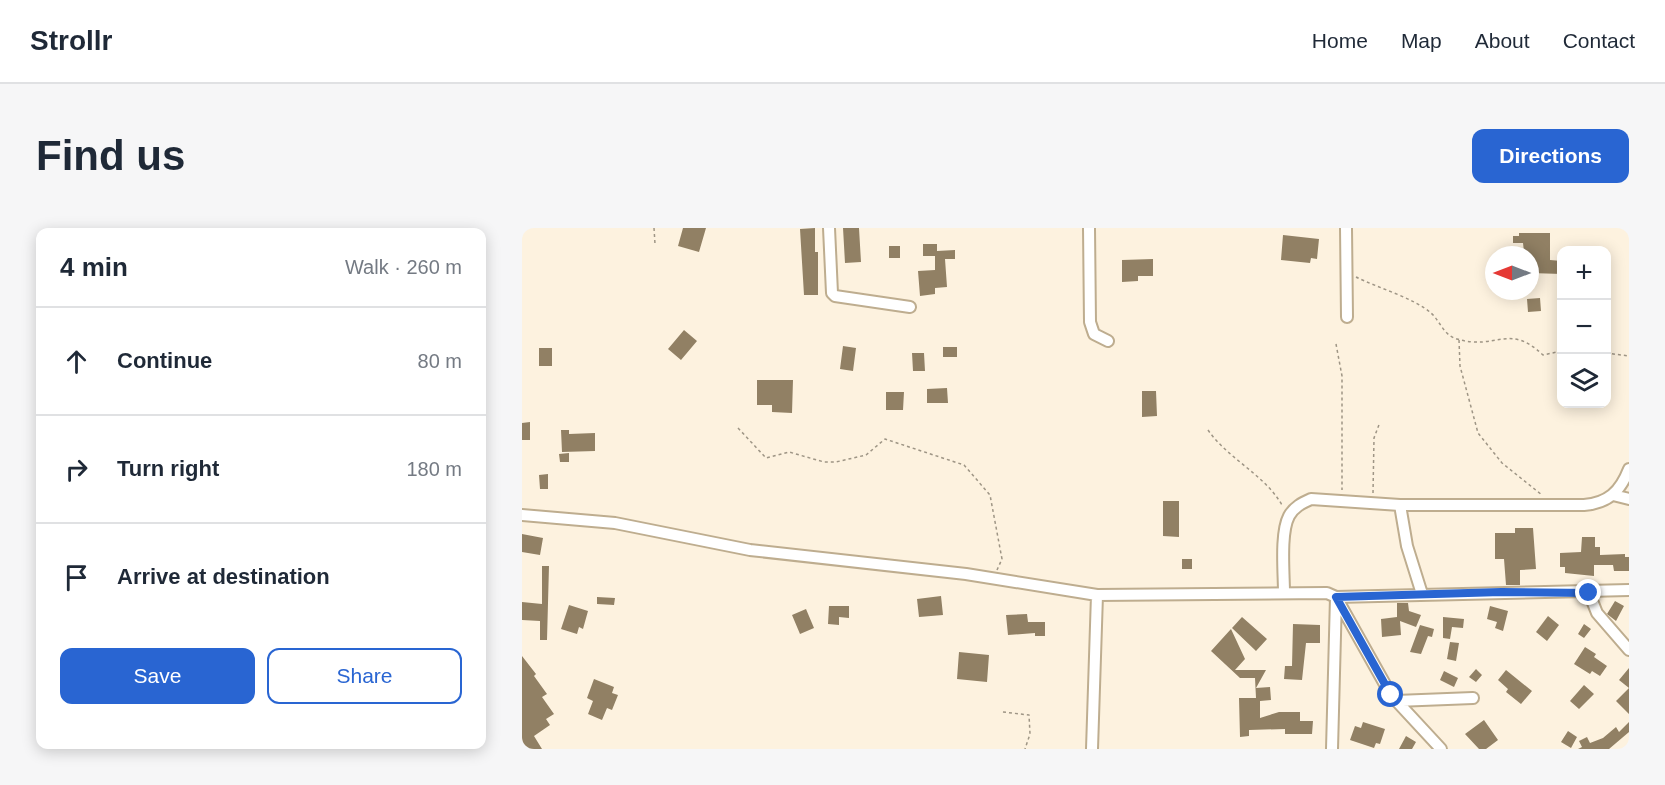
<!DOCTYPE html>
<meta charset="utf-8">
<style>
body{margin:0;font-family:Arial,sans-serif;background:#f6f6f7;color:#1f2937}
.controls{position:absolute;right:18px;top:18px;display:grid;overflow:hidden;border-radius:12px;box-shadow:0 3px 15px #0003}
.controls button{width:54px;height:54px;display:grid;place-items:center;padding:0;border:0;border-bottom:2px solid #e0e1e3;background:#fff;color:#1f2937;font:30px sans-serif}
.compass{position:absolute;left:963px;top:18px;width:54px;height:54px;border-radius:50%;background:#fff;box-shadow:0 3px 15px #0003;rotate:270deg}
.stop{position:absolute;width:18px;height:18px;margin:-14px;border:4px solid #2965d2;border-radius:50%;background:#fff}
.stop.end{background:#2965d2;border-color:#fff;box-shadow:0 2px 6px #0008}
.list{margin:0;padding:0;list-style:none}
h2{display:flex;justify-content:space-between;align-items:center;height:78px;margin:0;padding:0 24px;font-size:26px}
h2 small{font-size:20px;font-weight:400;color:#747a83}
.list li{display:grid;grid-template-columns:39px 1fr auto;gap:18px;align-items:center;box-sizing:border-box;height:108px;padding:0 24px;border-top:2px solid #e0e1e3}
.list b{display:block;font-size:22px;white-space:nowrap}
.list em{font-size:20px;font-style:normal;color:#747a83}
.actions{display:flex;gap:12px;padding:18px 24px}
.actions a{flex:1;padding:14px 0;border:2px solid #2965d2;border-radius:12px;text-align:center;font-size:21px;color:#2965d2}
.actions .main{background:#2965d2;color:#fff}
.icon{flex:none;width:33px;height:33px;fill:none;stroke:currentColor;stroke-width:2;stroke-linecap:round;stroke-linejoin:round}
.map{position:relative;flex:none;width:1107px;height:521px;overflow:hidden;border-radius:12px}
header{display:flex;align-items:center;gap:36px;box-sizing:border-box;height:84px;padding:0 30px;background:#fff;border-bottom:2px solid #e0e1e3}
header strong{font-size:28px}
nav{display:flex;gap:33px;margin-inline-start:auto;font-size:21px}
.intro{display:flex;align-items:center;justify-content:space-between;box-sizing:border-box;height:144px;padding:0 36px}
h1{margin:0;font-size:42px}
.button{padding:15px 27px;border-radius:12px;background:#2965d2;color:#fff;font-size:21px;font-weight:700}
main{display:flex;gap:36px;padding:0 36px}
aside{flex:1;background:#fff;border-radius:12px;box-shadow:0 3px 15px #0003}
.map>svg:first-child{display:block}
</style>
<header>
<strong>Strollr</strong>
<nav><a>Home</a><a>Map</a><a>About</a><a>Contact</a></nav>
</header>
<div class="intro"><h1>Find us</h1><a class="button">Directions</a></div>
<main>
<aside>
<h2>4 min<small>Walk · 260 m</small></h2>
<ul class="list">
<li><svg class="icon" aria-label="ahead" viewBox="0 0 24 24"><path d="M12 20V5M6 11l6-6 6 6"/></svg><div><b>Continue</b></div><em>80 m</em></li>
<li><svg class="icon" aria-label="right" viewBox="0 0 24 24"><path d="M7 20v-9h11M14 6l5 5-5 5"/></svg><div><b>Turn right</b></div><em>180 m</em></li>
<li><svg class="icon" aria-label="arrive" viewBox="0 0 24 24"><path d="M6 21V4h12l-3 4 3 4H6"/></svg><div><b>Arrive at destination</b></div></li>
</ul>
<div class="actions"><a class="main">Save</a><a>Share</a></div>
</aside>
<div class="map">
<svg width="1107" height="521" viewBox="0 0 1107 521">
<rect width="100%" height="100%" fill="#fdf2df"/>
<!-- building -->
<path fill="#918064" d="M161,0H184L177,24L156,18Z
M293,0V24H296V67H282L278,1Z
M321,0H337L339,34L323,35Z
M997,5H1028V32L1040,33V46L1008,45L1006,24H1002L1001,15H991V8H997Z
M761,7L797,11L795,31L789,30L788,35L759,32Z
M401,16H415V23L433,22V31H423L425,59L413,60V66L398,68L396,43L413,42V28H401Z
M367,18H378V30H367Z
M631,31V48H616V53L600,54V32Z
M1018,70L1019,83L1006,84L1005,71Z
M162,102L175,113L159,132L146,121Z
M321,118L334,120L331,143L318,141Z
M421,119H435V129H421Z
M17,120H30V138H17Z
M390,125H402L403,143H391Z
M235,152H271L270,185L250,184V177H235Z
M425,160L426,175H405V161Z
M620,163H634L635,188L620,189Z
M364,164H382L381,182H364Z
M8,194V212H0V195Z
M39,202H47V206L73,205V223L40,224Z
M47,225V234H38L37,226Z
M26,246V261H18L17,247Z
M641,273H657V309L641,308Z
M993,300H1011L1014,341L998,342V357H984L982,331H973V305H993Z
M0,306L21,310L18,327L0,324Z
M1060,309H1073V319H1078V327L1103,326V329H1107V343H1092L1091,337H1072V348L1043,345V339H1038V325L1059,324Z
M660,331H670V341H660Z
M20,338H27L25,412H18V393L0,392V374L20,376Z
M419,368L421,387L397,389L395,371Z
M75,369L93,370L92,377L75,376Z
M1093,373L1102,378L1094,393L1085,386Z
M875,375H886L887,383L899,387L894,399L878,393L879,407L860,409L859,391L875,389Z
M47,377L66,383L61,401L57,399L55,406L39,401Z
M307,378H327V390L317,389V397L306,396Z
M968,378L986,383L981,403L973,400L975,394L965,391Z
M284,381L292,400L278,406L270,387Z
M505,386L506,394H523V408H513V405L486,407L484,387Z
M1026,388L1037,397L1025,413L1014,404Z
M720,389L745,411L734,423L710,400Z
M921,389L942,391L941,400L930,399L928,411L921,410Z
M771,396L798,397V415H784L780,452L762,451L763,438H770Z
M1062,396L1069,401L1062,410L1056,406Z
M898,397L912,401L910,409L906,408L899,426L888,424Z
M709,401L723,431L713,442H744L734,460L748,459L749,472L738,473V490L757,484H778V493H791L790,506H763V501L727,502V508L718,509L717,470H734L733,450H718L689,423Z
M928,414L937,415L934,433L925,431Z
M1063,419L1074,426L1072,429L1085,438L1078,448L1070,443L1068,446L1052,436Z
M437,424L467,427L465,454L435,451Z
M0,428L14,446L12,448L25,466L20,469L32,486L24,491L28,497L12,508L20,521H0Z
M1107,440V486L1094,473L1107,460L1097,452Z
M954,441L960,447L954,454L947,449Z
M984,442L1010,463L999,476L984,464L986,461L976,452Z
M922,443L936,450L932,459L918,452Z
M72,451L92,459L90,465L96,467L90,482L85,480L80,492L66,486L71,473L65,470Z
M1062,457L1072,466L1057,481L1048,473Z
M962,492L976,512L964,521H957L943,506Z
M841,494L863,501L858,516L854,515L852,520L828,512L833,498L839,500Z
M1107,494V504L1087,521H1056L1060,519L1057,513L1065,509L1068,515L1081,510L1094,499L1097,504Z
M1046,503L1055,509L1049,520L1039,514Z
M884,508L894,514L890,521H877Z"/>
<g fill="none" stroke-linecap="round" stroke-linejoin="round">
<defs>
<path id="minor" d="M307,0L310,65L313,68L388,79
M567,0L568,94L572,106L586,113
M824,0L825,89
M1091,267L1107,271
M878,277L885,318L900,366
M0,287L93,295L228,322L444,346L575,367L805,365L814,369L869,467L919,521
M762,365C762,345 758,305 767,288C772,279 780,275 789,271L878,277H1062C1086,275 1098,264 1107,241
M1067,365L1075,385L1107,422
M874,473L951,470
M570,521L575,367
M810,521L814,369L1107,362"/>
</defs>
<!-- minor casing -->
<use href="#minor" stroke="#bead8f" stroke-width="14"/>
<!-- path -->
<path stroke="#9e9585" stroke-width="1.5" stroke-dasharray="3 3" stroke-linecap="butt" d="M132,0L133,16
M834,49C856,60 892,70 909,85C919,94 921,107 935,111C975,123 986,94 1021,127L1040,123
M937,112L938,138L956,205L980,235L1020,267
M814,116L820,148V262
M1084,125L1107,128
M216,200L244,230L267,224L302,234H314L344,227L363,211L442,237L468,267L480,331L475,342
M686,202C706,231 742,246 760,277
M851,265L852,210L858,194
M481,484L507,487L508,506L503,521"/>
<!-- minor -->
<use href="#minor" stroke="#fff" stroke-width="10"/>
</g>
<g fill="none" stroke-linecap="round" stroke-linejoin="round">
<!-- route -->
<path stroke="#2965d2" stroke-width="8" d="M869,467L814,369L979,364L1067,365"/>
</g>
</svg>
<div class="controls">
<button>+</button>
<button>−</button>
<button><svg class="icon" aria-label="layers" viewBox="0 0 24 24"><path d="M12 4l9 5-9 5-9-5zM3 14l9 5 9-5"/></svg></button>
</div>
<svg class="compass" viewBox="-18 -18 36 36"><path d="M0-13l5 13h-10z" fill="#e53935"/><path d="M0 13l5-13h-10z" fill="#747a83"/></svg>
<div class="stop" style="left:869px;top:467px"></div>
<div class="stop end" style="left:1067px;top:365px"></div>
</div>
</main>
